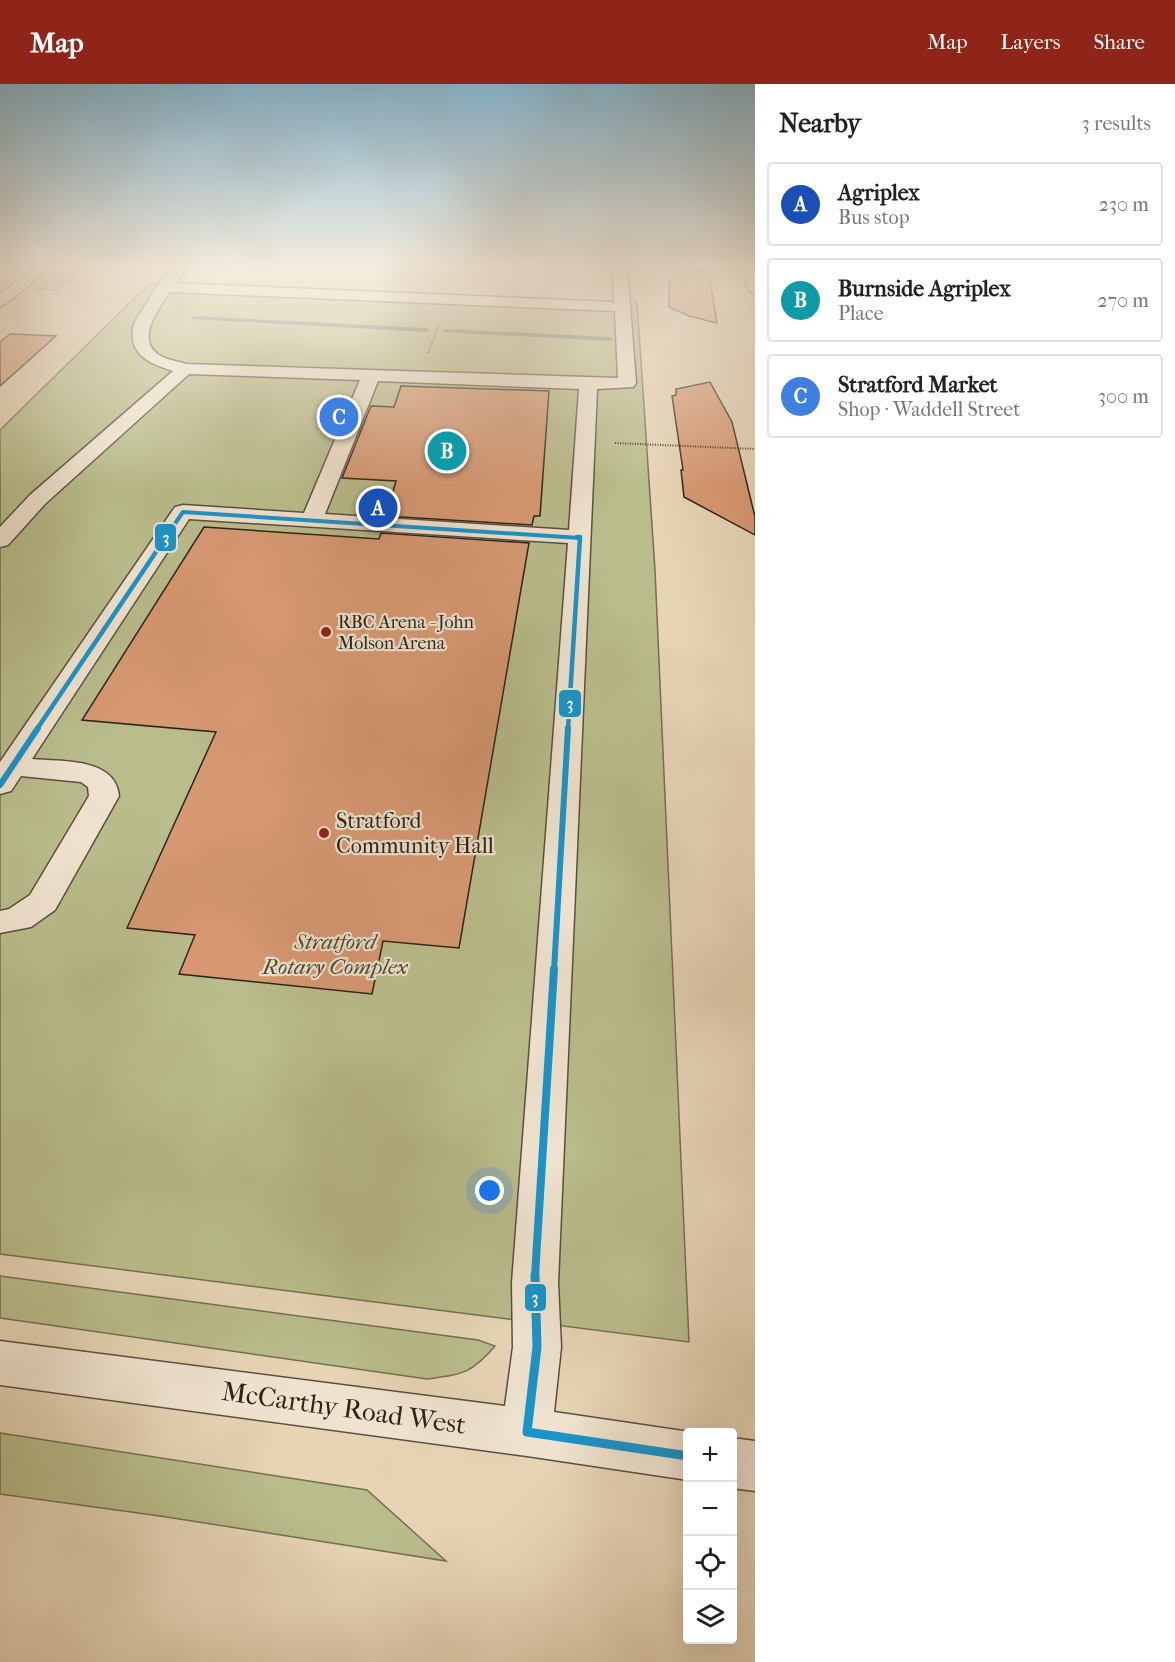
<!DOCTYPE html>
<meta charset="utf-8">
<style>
body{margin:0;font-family:"IM FELL French Canon",serif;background:#f2f2f2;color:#222}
.controls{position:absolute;right:18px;bottom:18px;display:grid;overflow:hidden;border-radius:6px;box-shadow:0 6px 24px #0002}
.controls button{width:54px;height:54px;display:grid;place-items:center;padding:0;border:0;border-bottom:2px solid #e0e0e0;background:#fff;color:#222;font:30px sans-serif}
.you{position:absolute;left:490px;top:1107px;width:21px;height:21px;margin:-15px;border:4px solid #fff;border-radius:50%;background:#1a73e8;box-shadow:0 0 0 9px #1a73e833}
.badge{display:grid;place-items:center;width:39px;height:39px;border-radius:50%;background:#8f2418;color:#fff;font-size:20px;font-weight:700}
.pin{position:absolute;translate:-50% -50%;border:3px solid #fff;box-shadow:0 2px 6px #0006}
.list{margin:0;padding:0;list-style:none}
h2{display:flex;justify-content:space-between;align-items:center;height:78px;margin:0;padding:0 24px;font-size:26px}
h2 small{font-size:20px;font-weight:400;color:#767676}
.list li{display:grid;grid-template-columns:39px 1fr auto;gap:18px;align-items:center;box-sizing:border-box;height:84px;margin:0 12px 12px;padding:0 12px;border:2px solid #e0e0e0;border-radius:6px}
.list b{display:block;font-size:22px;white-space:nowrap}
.list p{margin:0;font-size:20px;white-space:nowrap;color:#767676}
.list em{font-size:20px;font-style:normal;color:#767676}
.icon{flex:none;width:33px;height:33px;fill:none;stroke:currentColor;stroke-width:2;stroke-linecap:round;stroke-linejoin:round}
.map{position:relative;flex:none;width:755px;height:1578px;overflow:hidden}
header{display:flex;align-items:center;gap:36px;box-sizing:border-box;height:84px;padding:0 30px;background:#8f2418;color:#fff}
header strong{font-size:28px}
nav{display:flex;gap:33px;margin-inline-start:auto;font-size:21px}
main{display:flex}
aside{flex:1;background:#fff}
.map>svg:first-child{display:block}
</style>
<header>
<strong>Map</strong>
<nav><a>Map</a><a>Layers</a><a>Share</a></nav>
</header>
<main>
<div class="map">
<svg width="755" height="1578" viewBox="0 0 755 1578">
<rect width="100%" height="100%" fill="#e6d4b5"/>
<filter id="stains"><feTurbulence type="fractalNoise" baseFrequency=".00333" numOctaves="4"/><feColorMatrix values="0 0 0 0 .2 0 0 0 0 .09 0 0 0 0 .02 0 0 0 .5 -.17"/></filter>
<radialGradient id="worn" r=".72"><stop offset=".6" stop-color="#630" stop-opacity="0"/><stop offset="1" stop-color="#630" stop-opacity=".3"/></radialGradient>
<!-- green -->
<path fill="#b9bc8b" stroke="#737052" stroke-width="1.5" d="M56,189L79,190L73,192L72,197L55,206L36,205Z
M150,199L637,218L655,486L689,1258L0,1170V346Z
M0,1192L478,1256L495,1262C471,1290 463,1290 427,1295L0,1234Z
M0,1349L367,1406L446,1477L160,1432L0,1410Z"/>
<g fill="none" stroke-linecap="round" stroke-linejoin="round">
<!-- stream -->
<path fill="#6d7c70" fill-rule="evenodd" d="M192,232L427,244L430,246L427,248L190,235Z
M444,245L610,253L613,255L610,257L442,248Z"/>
</g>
<!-- building -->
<path fill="#d79973" stroke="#2d2319" stroke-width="1.5" d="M672,184L708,185L717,239L689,232L669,223V197H672Z
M10,250L56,252L0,302V258Z
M710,298L732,338L755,433V451L684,413L681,386H683L672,312L676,311V305Z
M401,302L549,307L540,432H534L532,441L386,432L396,397L342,394L371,322L394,323Z
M204,443L379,455L381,449L529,459L459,864L383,857L372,910L179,890L195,851L127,844L216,648L82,636Z"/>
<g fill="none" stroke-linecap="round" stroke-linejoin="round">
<defs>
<path id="minor" d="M36,183H52L5,220L0,222V210Z
M177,183L183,184L185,187L175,199L614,218L613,183H627L636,299L633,303L597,305L558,1199L561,1263L554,1328L690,1348H688V1396L527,1372L0,1301V1257L505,1322L513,1263L512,1199L568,459L189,435L32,675C62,678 115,673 119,712L55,826L31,843L0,849V827L9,825L30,811L89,712L88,703L81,698L21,692L11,707L0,710V678L175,423L183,421L304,429L360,296L189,290L45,420L8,461L0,463V443L30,411L173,287C151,280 129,272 133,244C135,234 145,223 149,215C156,204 165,187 177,183ZM169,208L615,227L618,294L186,280C178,277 166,276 159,271C135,255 159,225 169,208ZM378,297L579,305L569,446L325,430Z
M743,183H755V210L748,206Z
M732,1354L755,1357V1407L732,1404Z"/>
</defs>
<!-- minor casing -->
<use href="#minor" stroke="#5b4f40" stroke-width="3"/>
<!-- path-far1 -->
<path stroke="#2d2319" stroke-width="1.5" stroke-dasharray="1 1.5" stroke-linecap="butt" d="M428,269L439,241"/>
<!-- path -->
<path stroke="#2d2319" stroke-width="2" stroke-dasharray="1 1.5" stroke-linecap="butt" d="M615,359L755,365"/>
<!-- minor -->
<use href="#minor" fill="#efe3cf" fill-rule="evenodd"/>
<defs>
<path id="bus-1-far4" d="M165,454L183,428L580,454"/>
<path id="bus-1-far3" d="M37,645L166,453
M568,645L580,453H577"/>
<path id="bus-1-far2" d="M0,701L38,644
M554,887L568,644"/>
<path id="bus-1-far1" d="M535,1192L554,885"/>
<path id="bus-1" d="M535,1191L537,1263L527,1348L688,1372"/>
</defs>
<!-- bus-1-far4 casing -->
<use href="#bus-1-far4" stroke="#efe3cf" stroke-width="7"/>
<!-- bus-1-far3 casing -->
<use href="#bus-1-far3" stroke="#efe3cf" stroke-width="8"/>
<!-- bus-1-far2 casing -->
<use href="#bus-1-far2" stroke="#efe3cf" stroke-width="10"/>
<!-- bus-1-far1 casing -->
<use href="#bus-1-far1" stroke="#efe3cf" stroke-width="12"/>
<!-- bus-1 casing -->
<use href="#bus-1" stroke="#efe3cf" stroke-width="14"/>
<!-- bus-1-far4 -->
<use href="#bus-1-far4" stroke="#1994ca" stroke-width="4"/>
<!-- bus-1-far3 -->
<use href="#bus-1-far3" stroke="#1994ca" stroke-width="4.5"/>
<!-- bus-1-far2 -->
<use href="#bus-1-far2" stroke="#1994ca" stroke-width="6"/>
<!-- bus-1-far1 -->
<use href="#bus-1-far1" stroke="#1994ca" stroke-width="8"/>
<!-- bus-1 -->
<use href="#bus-1" stroke="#1994ca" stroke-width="9"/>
</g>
<!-- sky -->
<linearGradient id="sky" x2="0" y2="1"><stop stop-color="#87b6cf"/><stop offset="0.45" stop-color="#f4ecde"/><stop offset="1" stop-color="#f4ecde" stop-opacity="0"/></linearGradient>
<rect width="755" height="404" fill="url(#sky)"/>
<!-- markers -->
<g fill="#8f2418" stroke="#efe3cf" stroke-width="2">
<circle cx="326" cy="548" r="6"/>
<circle cx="324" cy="749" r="6"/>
</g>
<g text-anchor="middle" stroke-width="4.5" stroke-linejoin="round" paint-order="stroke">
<!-- far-poi labels -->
<g font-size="18" fill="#2d2319" stroke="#efe3cf" text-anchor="start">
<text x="338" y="544">RBC Arena - John<tspan x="338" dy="21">Molson Arena</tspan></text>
</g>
<!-- poi labels -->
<g font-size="22" fill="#2d2319" stroke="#efe3cf" text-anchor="start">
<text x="336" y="744">Stratford<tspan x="336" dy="25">Community Hall</tspan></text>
</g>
<!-- park labels -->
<g font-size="22" font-style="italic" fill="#504936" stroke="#efe3cf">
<text x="335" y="865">Stratford<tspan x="335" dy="25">Rotary Complex</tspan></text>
</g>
<!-- near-street labels -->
<g font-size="27" fill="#2d2319" stroke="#efe3cf">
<text transform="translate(344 1324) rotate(8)" y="9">McCarthy Road West</text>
</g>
</g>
<g stroke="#efe3cf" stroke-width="2">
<rect x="154" y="439" width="23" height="29" rx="6" fill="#1994ca"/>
<rect x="558" y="605" width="24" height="29" rx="6" fill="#1994ca"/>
<rect x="524" y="1199" width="23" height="29" rx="6" fill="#1994ca"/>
</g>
<g font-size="16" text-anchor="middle" font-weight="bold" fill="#fff">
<text x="166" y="459">3</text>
<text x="570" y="625">3</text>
<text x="535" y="1219">3</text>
</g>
<rect width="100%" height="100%" filter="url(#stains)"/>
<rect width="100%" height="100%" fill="url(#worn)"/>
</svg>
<div class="controls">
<button>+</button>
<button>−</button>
<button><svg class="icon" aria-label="locate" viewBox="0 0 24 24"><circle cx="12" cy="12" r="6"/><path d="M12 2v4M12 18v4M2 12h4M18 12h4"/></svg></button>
<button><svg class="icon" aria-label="layers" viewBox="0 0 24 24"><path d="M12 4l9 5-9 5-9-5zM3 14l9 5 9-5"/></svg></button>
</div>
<div class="you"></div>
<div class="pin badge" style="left:378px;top:424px;background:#1a4fb4">A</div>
<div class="pin badge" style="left:447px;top:367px;background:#0f9aa8">B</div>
<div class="pin badge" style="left:339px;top:333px;background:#3f7fe0">C</div>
</div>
<aside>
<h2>Nearby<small>3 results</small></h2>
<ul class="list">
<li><span class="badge" style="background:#1a4fb4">A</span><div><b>Agriplex</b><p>Bus stop</p></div><em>230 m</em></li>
<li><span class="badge" style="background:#0f9aa8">B</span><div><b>Burnside Agriplex</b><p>Place</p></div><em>270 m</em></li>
<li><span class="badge" style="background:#3f7fe0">C</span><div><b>Stratford Market</b><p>Shop · Waddell Street</p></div><em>300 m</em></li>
</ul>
</aside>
</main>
